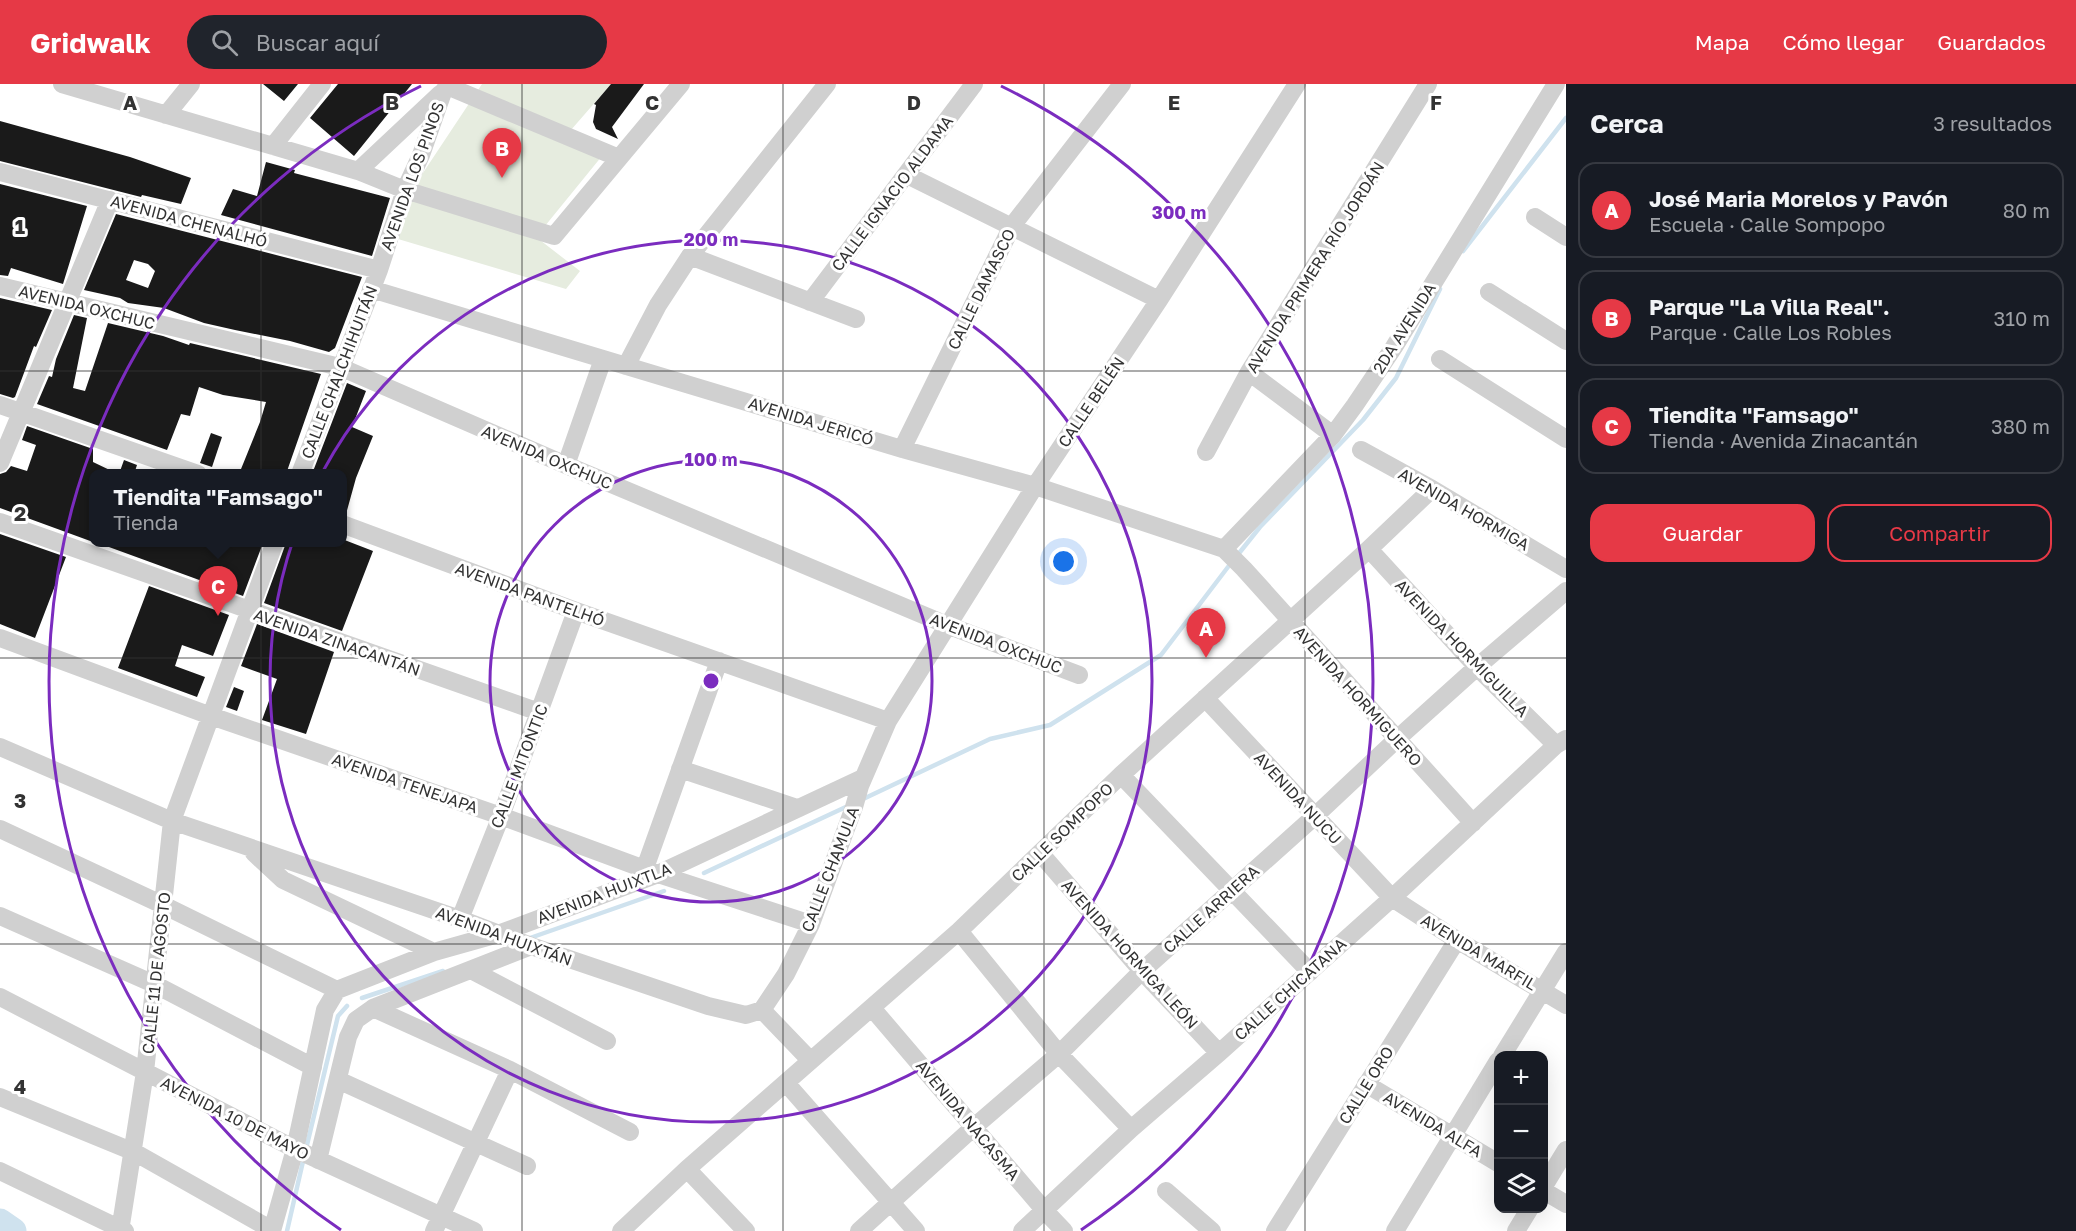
<!DOCTYPE html>
<html lang="es">
<meta charset="utf-8">
<style>
body{margin:0;font-family:"Golos Text",sans-serif;background:#20242c;color:#f1f3f6}
.controls{position:absolute;right:18px;bottom:18px;display:grid;overflow:hidden;border-radius:12px;box-shadow:0 6px 24px #0002}
.controls button{width:54px;height:54px;display:grid;place-items:center;padding:0;border:0;border-bottom:2px solid #363941;background:#171b24;color:#f1f3f6;font:30px sans-serif}
.you{position:absolute;left:1064px;top:478px;width:21px;height:21px;margin:-15px;border:4px solid #fff;border-radius:50%;background:#1a73e8;box-shadow:0 0 0 9px #1a73e833}
.badge{display:grid;place-items:center;width:39px;height:39px;border-radius:50%;background:#e63946;color:#fff;font-size:20px;font-weight:700}
.pin{position:absolute;translate:-50% -50px;filter:drop-shadow(0 2px 3px #0008)}
.pin::after{content:'';position:absolute;top:32px;width:21px;height:18px;background:inherit;clip-path:polygon(0 0,100% 0,50% 100%)}
.popup{position:absolute;left:89px;top:385px;width:258px;height:78px;box-sizing:border-box;display:grid;place-content:center;border-radius:12px;background:#171b24;filter:drop-shadow(0 2px 4px #0005);font-size:20px;white-space:nowrap;color:#9ea1a6}
.popup b{font-size:22px;color:#f1f3f6}
.popup::after{content:'';position:absolute;left:50%;top:100%;margin-left:-12px;border:12px solid transparent;border-top-color:#171b24}
.list{margin:0;padding:0;list-style:none}
h2{display:flex;justify-content:space-between;align-items:center;height:78px;margin:0;padding:0 24px;font-size:26px}
h2 small{font-size:20px;font-weight:400;color:#9ea1a6}
.list li{display:grid;grid-template-columns:39px 1fr auto;gap:18px;align-items:center;box-sizing:border-box;height:96px;margin:0 12px 12px;padding:0 12px;border:2px solid #363941;border-radius:18px}
.list b{display:block;font-size:22px;white-space:nowrap}
.list p{margin:0;font-size:20px;white-space:nowrap;color:#9ea1a6}
.list em{font-size:20px;font-style:normal;color:#9ea1a6}
.actions{display:flex;gap:12px;padding:18px 24px}
.actions a{flex:1;padding:14px 0;border:2px solid #e63946;border-radius:18px;text-align:center;font-size:21px;color:#e63946}
.actions .main{background:#e63946;color:#fff}
.icon{flex:none;width:33px;height:33px;fill:none;stroke:currentColor;stroke-width:2;stroke-linecap:round;stroke-linejoin:round}
.map{position:relative;flex:none;width:1566px;height:1147px;overflow:hidden}
header{display:flex;align-items:center;gap:36px;box-sizing:border-box;height:84px;padding:0 30px;background:#e63946;color:#fff}
header strong{font-size:28px}
nav{display:flex;gap:33px;margin-inline-start:auto;font-size:21px}
.search{width:420px;height:54px;background:#20242c;display:flex;align-items:center;gap:15px;box-sizing:border-box;padding:0 21px;border-radius:33px;color:#9ea1a6;font-size:22px}
main{display:flex}
aside{flex:1;background:#171b24}
.map>svg:first-child{display:block}
</style>
<header>
<strong>Gridwalk</strong>
<div class="search"><svg class="icon" aria-label="search" viewBox="0 0 24 24"><circle cx="10" cy="10" r="6"/><path d="M15 15l6 6"/></svg>Buscar aquí</div>
<nav><a>Mapa</a><a>Cómo llegar</a><a>Guardados</a></nav>
</header>
<main>
<div class="map">
<svg width="1566" height="1147" viewBox="0 0 1566 1147">
<rect width="100%" height="100%" fill="#fff"/>
<!-- green -->
<path fill="#e6ecdf" d="M482,0H611L564,54L602,72L536,153L580,187L566,205L398,155L405,116Z"/>
<g fill="none" stroke-linecap="round" stroke-linejoin="round">
<!-- stream -->
<path stroke="#cfe2ee" stroke-width="4.5" d="M1463,167L1566,34
M1236,473L1260,443L1363,336L1396,294L1440,205
M861,716L990,655L1050,641L1161,571L1231,479
M704,789L848,722
M530,854L664,807
M362,914L443,887
M306,1065L338,932L347,922
M287,1147L304,1073"/>
<!-- river -->
<path stroke="#cfe2ee" stroke-width="27" d="M0,1138L13,1147"/>
</g>
<!-- building -->
<path fill="#1a1a1a" fill-rule="evenodd" d="M263,0H298L284,17Z
M338,0H412L354,72L310,34Z
M611,0H644L612,43L618,55L596,45L593,38L596,21L594,20Z
M0,37L130,73L191,94L181,120L142,111L141,113L0,77Z
M266,78L295,86L294,89L390,114L372,172L221,131L233,105L257,112Z
M0,100L87,122L63,200L11,184L8,192L0,191Z
M116,130L362,193L335,264L329,268L290,257L235,246L204,239L164,224L128,219L120,214L84,206ZM134,176L148,180L155,187L148,204L126,196Z
M0,214L52,226L36,263L34,262L15,313L13,314L0,310Z
M74,231L87,234L73,304L85,307L108,239L163,252L189,261L190,259L321,290L286,390H239L260,338L266,318L223,311L199,303L190,332L181,330L167,366L37,320L49,292L52,293L56,275Z
M347,299L366,307L352,343L373,352L356,394L346,430L342,429V390H312Z
M27,342L93,365V378L118,390H93V458L0,424V390L6,388L11,382L27,387L36,361L22,356Z
M211,349L222,353L212,383L200,379Z
M124,376L137,381L134,390H119Z
M0,450L66,473L35,554L0,540Z
M342,455L373,467L342,547L264,519L286,459H342Z
M98,459H263L243,512Z
M149,502L229,531L213,572L182,561L175,582L205,593L197,613L118,584Z
M257,540L334,568L306,650L262,636L277,595L241,582Z
M234,603L244,607L237,627L226,623Z"/>
<g fill="none" stroke-linecap="round" stroke-linejoin="round">
<!-- minor -->
<path stroke="#d0d0d0" stroke-width="18" d="M62,0L358,87L405,106L554,152L681,0
M447,2L619,74
M166,31L191,0
M273,62L322,0
M358,87L440,10
M0,88L379,186
M907,91L1159,216
M1535,133L1566,153
M690,172L856,235
M0,202L340,283L566,381L947,541L1079,591
M371,205L902,365L1035,402L1224,465L1244,485L1473,739
M1489,208L1566,257
M810,218L974,0
M1440,275L1566,355
M626,282L658,221L690,172L827,0
M1249,288L1333,351
M0,321L198,390
M902,365L1012,142L1122,0
M1361,366L1432,405L1566,485
M1206,368L1249,288L1428,0
M0,379L110,116
M566,381L603,275
M300,390L379,186L405,106L421,71L443,8L449,0
M0,438L539,628
M342,440L576,527L888,637
M1224,465L1333,351L1355,321L1394,263L1556,0
M1369,465L1477,583L1556,661
M0,554L211,632L501,732L658,790L811,840
M1205,614L1392,814L1457,856L1566,921
M0,663L172,737L460,835L531,862L708,922L746,931L762,926
M680,685L797,724
M1121,691L1310,888
M0,745L163,821L337,906
M254,769L283,796L434,868
M1041,770L1142,887L1219,969
M645,784L719,577
M0,832L154,900L313,983
M460,835L501,732L576,527
M959,847L1059,970L1131,1045
M471,886L607,957
M337,906L434,868L498,850L658,790L863,694
M0,913L295,1065L474,1147
M373,924L510,986L630,1048
M872,924L1045,1127L1064,1147
M762,926L786,890L811,840L854,723L860,702L888,637L1035,402L1159,216L1297,0
M762,926L810,976
M1502,972L1566,868
M338,996L527,1082
M786,999L916,1147
M1366,1000L1498,1079
M0,1013L134,1068L272,1146
M318,1076L348,953L356,936L373,924L531,862
M687,1085L746,1147
M0,1087L125,1147
M1544,1102L1566,1066
M1166,1107L1212,1147
M1544,1107L1566,1120
M120,1147L145,988L172,737L275,458
M272,1147L295,1065L325,926L337,906
M434,1147L510,986
M621,1147L687,1085L959,847L1121,691L1369,465L1432,405
M859,1147L974,1043L1059,970L1142,887L1315,732L1397,655L1477,583L1566,507
M1022,1147L1131,1045L1219,969L1392,814L1556,661L1566,655
M1275,1147L1457,856
M1395,1147L1498,977
M1516,1147L1530,1124"/>
</g>
<!-- grid -->
<path fill="none" stroke="#333" stroke-width="1.5" stroke-opacity="0.55" d="M261,0V1147M522,0V1147M783,0V1147M1044,0V1147M1305,0V1147M0,287H1566M0,574H1566M0,860H1566"/>
<!-- distance rings -->
<g fill="none" stroke="#7b2cbf" stroke-width="3">
<circle cx="711" cy="597" r="221"/>
<circle cx="711" cy="597" r="441"/>
<path d="M341 1146A662 662 0 0 1 421 2M1001 2A662 662 0 0 1 1081 1146"/>
</g>
<g text-anchor="middle" stroke-width="6" stroke-linejoin="round" paint-order="stroke">
<!-- street labels -->
<g font-size="16" fill="#333" stroke="#fff">
<text transform="translate(412 92) rotate(-70)" y="6">AVENIDA LOS PINOS</text>
<text transform="translate(892 109) rotate(-53)" y="6">CALLE IGNACIO ALDAMA</text>
<text transform="translate(189 137) rotate(15)" y="6">AVENIDA CHENALHÓ</text>
<text transform="translate(1315 183) rotate(-58)" y="6">AVENIDA PRIMERA RÍO JORDÁN</text>
<text transform="translate(981 205) rotate(-64)" y="6">CALLE DAMASCO</text>
<text transform="translate(87 223) rotate(14)" y="6">AVENIDA OXCHUC</text>
<text transform="translate(1404 244) rotate(-58)" y="6">2DA AVENIDA</text>
<text transform="translate(339 288) rotate(-69)" y="6">CALLE CHALCHIHUITÁN</text>
<text transform="translate(1091 318) rotate(-56)" y="6">CALLE BELÉN</text>
<text transform="translate(811 337) rotate(17)" y="6">AVENIDA JERICÓ</text>
<text transform="translate(547 373) rotate(23)" y="6">AVENIDA OXCHUC</text>
<text transform="translate(1464 425) rotate(30)" y="6">AVENIDA HORMIGA</text>
<text transform="translate(530 510) rotate(20)" y="6">AVENIDA PANTELHÓ</text>
<text transform="translate(337 558) rotate(19)" y="6">AVENIDA ZINACANTÁN</text>
<text transform="translate(996 559) rotate(21)" y="6">AVENIDA OXCHUC</text>
<text transform="translate(1462 564) rotate(46)" y="6">AVENIDA HORMIGUILLA</text>
<text transform="translate(1358 612) rotate(48)" y="6">AVENIDA HORMIGUERO</text>
<text transform="translate(519 682) rotate(-69)" y="6">CALLE MITONTIC</text>
<text transform="translate(405 699) rotate(19)" y="6">AVENIDA TENEJAPA</text>
<text transform="translate(1298 714) rotate(47)" y="6">AVENIDA NUCU</text>
<text transform="translate(1062 748) rotate(-44)" y="6">CALLE SOMPOPO</text>
<text transform="translate(830 785) rotate(-69)" y="6">CALLE CHAMULA</text>
<text transform="translate(604 809) rotate(-21)" y="6">AVENIDA HUIXTLA</text>
<text transform="translate(1211 825) rotate(-42)" y="6">CALLE ARRIERA</text>
<text transform="translate(504 852) rotate(20)" y="6">AVENIDA HUIXTÁN</text>
<text transform="translate(1479 868) rotate(31)" y="6">AVENIDA MARFIL</text>
<text transform="translate(1130 870) rotate(48)" y="6">AVENIDA HORMIGA LEÓN</text>
<text transform="translate(156 889) rotate(-84)" y="6">CALLE 11 DE AGOSTO</text>
<text transform="translate(1290 905) rotate(-42)" y="6">CALLE CHICATANA</text>
<text transform="translate(1366 1001) rotate(-58)" y="6">CALLE ORO</text>
<text transform="translate(235 1034) rotate(27)" y="6">AVENIDA 10 DE MAYO</text>
<text transform="translate(968 1036) rotate(50)" y="6">AVENIDA NACASMA</text>
<text transform="translate(1433 1040) rotate(31)" y="6">AVENIDA ALFA</text>
</g>
</g>
<g font-size="20" text-anchor="middle" font-weight="bold" fill="#333" stroke="#fff" stroke-width="6" stroke-linejoin="round" paint-order="stroke">
<text x="130" y="26">A</text>
<text x="392" y="26">B</text>
<text x="652" y="26">C</text>
<text x="914" y="26">D</text>
<text x="1174" y="26">E</text>
<text x="1436" y="26">F</text>
<text x="20" y="150">1</text>
<text x="20" y="437">2</text>
<text x="20" y="724">3</text>
<text x="20" y="1010">4</text>
</g>
<circle cx="711" cy="597" r="9" fill="#7b2cbf" stroke="#fff" stroke-width="3"/>
<g font-size="18" text-anchor="middle" font-weight="bold" fill="#7b2cbf" stroke="#fff" stroke-width="6" stroke-linejoin="round" paint-order="stroke">
<text x="1179" y="135">300 m</text>
<text x="711" y="162">200 m</text>
<text x="711" y="382">100 m</text>
</g>
</svg>
<div class="controls">
<button>+</button>
<button>−</button>
<button><svg class="icon" aria-label="layers" viewBox="0 0 24 24"><path d="M12 4l9 5-9 5-9-5zM3 14l9 5 9-5"/></svg></button>
</div>
<div class="you"></div>
<div class="pin badge" style="left:1206px;top:574px">A</div>
<div class="pin badge" style="left:502px;top:94px">B</div>
<div class="pin badge" style="left:218px;top:532px">C</div>
<div class="popup"><b>Tiendita &quot;Famsago&quot;</b>Tienda</div>
</div>
<aside>
<h2>Cerca<small>3 resultados</small></h2>
<ul class="list">
<li><span class="badge">A</span><div><b>José Maria Morelos y Pavón</b><p>Escuela · Calle Sompopo</p></div><em>80 m</em></li>
<li><span class="badge">B</span><div><b>Parque &quot;La Villa Real&quot;.</b><p>Parque · Calle Los Robles</p></div><em>310 m</em></li>
<li><span class="badge">C</span><div><b>Tiendita &quot;Famsago&quot;</b><p>Tienda · Avenida Zinacantán</p></div><em>380 m</em></li>
</ul>
<div class="actions"><a class="main">Guardar</a><a>Compartir</a></div>
</aside>
</main>
